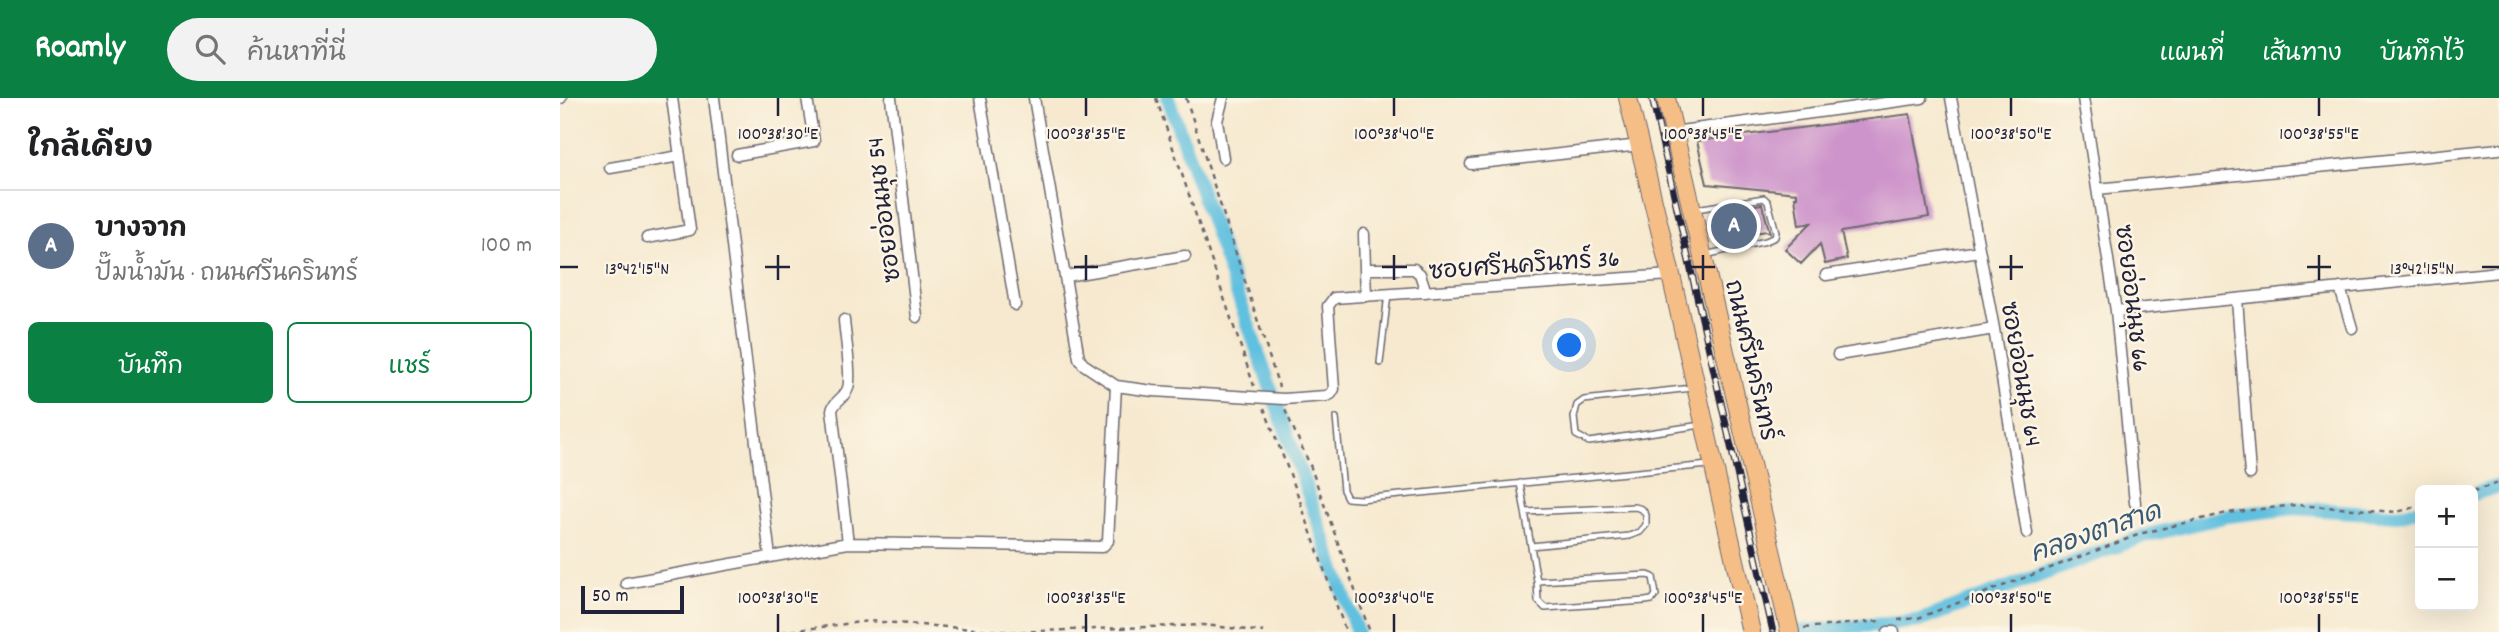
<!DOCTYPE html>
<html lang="th">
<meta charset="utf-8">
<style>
body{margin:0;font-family:Dekko,"Playpen Sans Thai",sans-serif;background:#f2f2f2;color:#202124}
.controls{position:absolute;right:21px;bottom:21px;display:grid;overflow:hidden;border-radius:10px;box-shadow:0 7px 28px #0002}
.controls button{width:63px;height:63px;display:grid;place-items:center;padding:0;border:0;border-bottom:2px solid #e0e0e0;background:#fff;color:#202124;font:35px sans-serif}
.scale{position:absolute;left:21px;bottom:18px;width:103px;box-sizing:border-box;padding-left:7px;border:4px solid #22223b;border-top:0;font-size:19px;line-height:24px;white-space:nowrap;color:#22223b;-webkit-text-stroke:5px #fcf5e5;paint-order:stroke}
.you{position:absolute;left:1010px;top:248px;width:24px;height:24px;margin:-18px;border:5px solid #fff;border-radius:50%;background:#1a73e8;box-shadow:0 0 0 10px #1a73e833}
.badge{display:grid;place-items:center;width:46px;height:46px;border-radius:50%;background:#0b8043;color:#fff;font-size:23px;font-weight:700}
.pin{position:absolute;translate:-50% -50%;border:4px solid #fff;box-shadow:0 2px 7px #0006}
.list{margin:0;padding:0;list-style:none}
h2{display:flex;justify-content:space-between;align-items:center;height:91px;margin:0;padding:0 28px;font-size:30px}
h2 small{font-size:23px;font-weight:400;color:#757577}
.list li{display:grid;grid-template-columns:46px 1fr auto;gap:21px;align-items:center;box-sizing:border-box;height:112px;padding:0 28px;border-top:2px solid #e0e0e0}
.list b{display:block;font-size:26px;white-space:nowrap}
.list p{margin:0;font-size:23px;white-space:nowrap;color:#757577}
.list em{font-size:23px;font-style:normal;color:#757577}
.actions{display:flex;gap:14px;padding:21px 28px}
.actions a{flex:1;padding:16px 0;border:2px solid #0b8043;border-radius:10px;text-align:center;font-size:24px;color:#0b8043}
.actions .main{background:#0b8043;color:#fff}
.icon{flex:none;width:38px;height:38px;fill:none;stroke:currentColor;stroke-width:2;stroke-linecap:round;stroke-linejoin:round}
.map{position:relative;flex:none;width:1939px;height:534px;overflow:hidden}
header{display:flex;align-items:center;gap:42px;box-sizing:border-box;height:98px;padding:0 35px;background:#0b8043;color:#fff}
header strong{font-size:33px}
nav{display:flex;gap:38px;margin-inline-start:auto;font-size:24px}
.search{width:490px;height:63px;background:#f2f2f2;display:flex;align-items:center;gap:18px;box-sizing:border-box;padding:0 24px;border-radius:38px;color:#757577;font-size:26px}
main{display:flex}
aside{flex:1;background:#fff}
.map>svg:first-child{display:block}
</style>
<header>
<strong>Roamly</strong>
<div class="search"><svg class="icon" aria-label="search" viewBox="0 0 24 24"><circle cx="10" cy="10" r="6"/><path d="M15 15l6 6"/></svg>ค้นหาที่นี่</div>
<nav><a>แผนที่</a><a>เส้นทาง</a><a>บันทึกไว้</a></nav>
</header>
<main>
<aside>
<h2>ใกล้เคียง<small></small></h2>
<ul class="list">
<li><span class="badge" style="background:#5c6f8a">A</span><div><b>บางจาก</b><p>ปั๊มน้ำมัน · ถนนศรีนครินทร์</p></div><em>100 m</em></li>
</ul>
<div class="actions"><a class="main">บันทึก</a><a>แชร์</a></div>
</aside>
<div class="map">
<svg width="1939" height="534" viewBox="0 0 1939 534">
<rect width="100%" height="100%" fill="#fcf5e5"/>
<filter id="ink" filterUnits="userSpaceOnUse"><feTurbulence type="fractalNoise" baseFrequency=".0143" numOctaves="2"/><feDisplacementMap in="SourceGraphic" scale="14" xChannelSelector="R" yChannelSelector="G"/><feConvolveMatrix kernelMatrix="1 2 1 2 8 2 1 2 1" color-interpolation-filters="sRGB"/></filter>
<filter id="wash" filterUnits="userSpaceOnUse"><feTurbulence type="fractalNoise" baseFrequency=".00686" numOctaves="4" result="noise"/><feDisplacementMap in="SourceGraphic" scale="28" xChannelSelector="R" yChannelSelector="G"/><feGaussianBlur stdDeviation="1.57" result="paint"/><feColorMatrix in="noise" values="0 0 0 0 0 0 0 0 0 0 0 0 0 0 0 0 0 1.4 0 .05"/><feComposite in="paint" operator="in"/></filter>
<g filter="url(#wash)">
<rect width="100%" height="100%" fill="#f6e9cf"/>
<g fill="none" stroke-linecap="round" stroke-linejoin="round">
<!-- canal -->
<path stroke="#61c0df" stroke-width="14" d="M608,0L797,534
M1913,396L1939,388
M1231,534L1359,523L1584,438L1668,418L1735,410L1838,417L1860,411"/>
</g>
<g id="blocks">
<!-- building -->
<path fill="#cd94cb" d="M1350,16L1369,119L1281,134L1287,161L1265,166L1260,146L1241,166L1225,151L1251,125L1239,127L1235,99H1237V95L1147,86L1137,43Z
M1202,106L1210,135L1206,133L1163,141L1158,130V113Z"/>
</g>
</g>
<g filter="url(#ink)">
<use href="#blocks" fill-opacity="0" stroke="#6c686f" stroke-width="2"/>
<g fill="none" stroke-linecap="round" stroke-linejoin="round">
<defs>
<path id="lane" d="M1136,111L1204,100L1208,104L1216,134L1215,139L1206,143L1145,157
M820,265L828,196
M1132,290L1024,302L1017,307L1014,319L1016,337L1029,344L1141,327
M776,320L783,392L787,400L800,401L1149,367
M960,385L977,483L978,503L985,510L1085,503L1092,502L1096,497L1093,479L1088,477L977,483
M965,414L1075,409L1082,411L1086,417V427L1080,434L1069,438L971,448"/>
<path id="street" d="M0,0H1
M154,0L210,459
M331,0L357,219
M420,0L455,207
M474,0L519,260L523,266L556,288L593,293L724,301L766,298L771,296L774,291L768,208L774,200L1111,177
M1391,0L1434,231L1467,435
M1523,0L1556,213L1575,405
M1113,34L1362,0
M177,57L254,43L247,0
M663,60L657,23L663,0
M911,66L1080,47
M50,70L120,58
M1537,91L1939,51
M804,136L805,171
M87,140L130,132L112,0
M1266,177L1419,153
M506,178L625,158
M1780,190L1792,230
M806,198L805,171H854L860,176L866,194
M1677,201L1690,376
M1556,213L1939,174
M284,222C285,237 292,278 288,290C285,300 275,302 272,312L288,445
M1278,257L1434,231
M66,485L288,445L542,449L548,443L556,288
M1328,534H1334"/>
<path id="primary" d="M1068,0L1111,177L1191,534
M1106,0L1230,534"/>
</defs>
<!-- lane casing -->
<use href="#lane" stroke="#6c686f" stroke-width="8"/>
<!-- street casing -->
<use href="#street" stroke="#6c686f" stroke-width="13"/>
<!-- primary casing -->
<use href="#primary" stroke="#6c686f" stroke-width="20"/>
<!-- path -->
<path stroke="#6c686f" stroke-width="2.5" stroke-dasharray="5 5" stroke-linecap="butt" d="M596,0L694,288
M626,0L719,289
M704,310L735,389L786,534
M725,312L750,367L810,534
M1913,393L1939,385
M1338,522L1358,520L1583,435L1667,415L1735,407L1837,414L1860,408
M1244,530L1320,523
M222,534L309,523L452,534L644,527L704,534"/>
<!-- lane -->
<use href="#lane" stroke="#fff" stroke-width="5"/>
<!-- street -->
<use href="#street" stroke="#fff" stroke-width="10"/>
<!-- primary -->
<use href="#primary" stroke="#f6be87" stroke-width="18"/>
<defs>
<path id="rail" d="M1092,0L1213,534"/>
</defs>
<!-- rail casing -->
<use href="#rail" stroke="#22223b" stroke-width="7"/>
<!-- rail -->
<use href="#rail" stroke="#fcf5e5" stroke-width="4.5" stroke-dasharray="13" stroke-linecap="butt"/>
</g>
</g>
<!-- ticks -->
<path fill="none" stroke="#22223b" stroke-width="2.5" d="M218,0V18M526,0V18M834,0V18M1143,0V18M1451,0V18M1759,0V18M218,157V182M526,157V182M834,157V182M1143,157V182M1451,157V182M1759,157V182M0,169H18M205,169H230M514,169H538M822,169H847M1130,169H1155M1439,169H1463M1747,169H1771M1922,169H1939M218,516V534M526,516V534M834,516V534M1143,516V534M1451,516V534M1759,516V534"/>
<g text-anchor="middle" stroke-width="5" stroke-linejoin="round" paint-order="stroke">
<!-- street labels -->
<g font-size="24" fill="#22223b" stroke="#fcf5e5">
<text transform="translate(323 112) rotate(-97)" y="8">ซอยอ่อนนุช 54</text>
<text transform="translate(964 166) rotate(-4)" y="8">ซอยศรีนครินทร์ 36</text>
<text transform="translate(1573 200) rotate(83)" y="8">ซอยอ่อนนุช 66</text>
<text transform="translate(1192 262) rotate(77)" y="8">ถนนศรีนครินทร์</text>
<text transform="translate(1462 276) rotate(80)" y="8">ซอยอ่อนนุช 64</text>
</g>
<!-- water labels -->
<g font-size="26" font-style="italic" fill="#385974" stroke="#fcf5e5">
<text transform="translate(1535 433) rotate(-19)" y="9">คลองตาสาด</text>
</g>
</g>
<g font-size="18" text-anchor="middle" fill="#22223b" stroke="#fcf5e5" stroke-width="5" stroke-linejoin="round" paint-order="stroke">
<text x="218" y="41">100°38'30"E</text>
<text x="526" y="41">100°38'35"E</text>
<text x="834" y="41">100°38'40"E</text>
<text x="1143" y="41">100°38'45"E</text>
<text x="1451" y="41">100°38'50"E</text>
<text x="1759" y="41">100°38'55"E</text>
<text x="77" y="176">13°42'15"N</text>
<text x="1862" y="176">13°42'15"N</text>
<text x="218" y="505">100°38'30"E</text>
<text x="526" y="505">100°38'35"E</text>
<text x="834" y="505">100°38'40"E</text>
<text x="1143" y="505">100°38'45"E</text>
<text x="1451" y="505">100°38'50"E</text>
<text x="1759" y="505">100°38'55"E</text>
</g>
</svg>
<div class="controls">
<button>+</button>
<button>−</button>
</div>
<div class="scale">50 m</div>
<div class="you"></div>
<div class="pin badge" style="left:1174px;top:128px;background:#5c6f8a">A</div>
</div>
</main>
